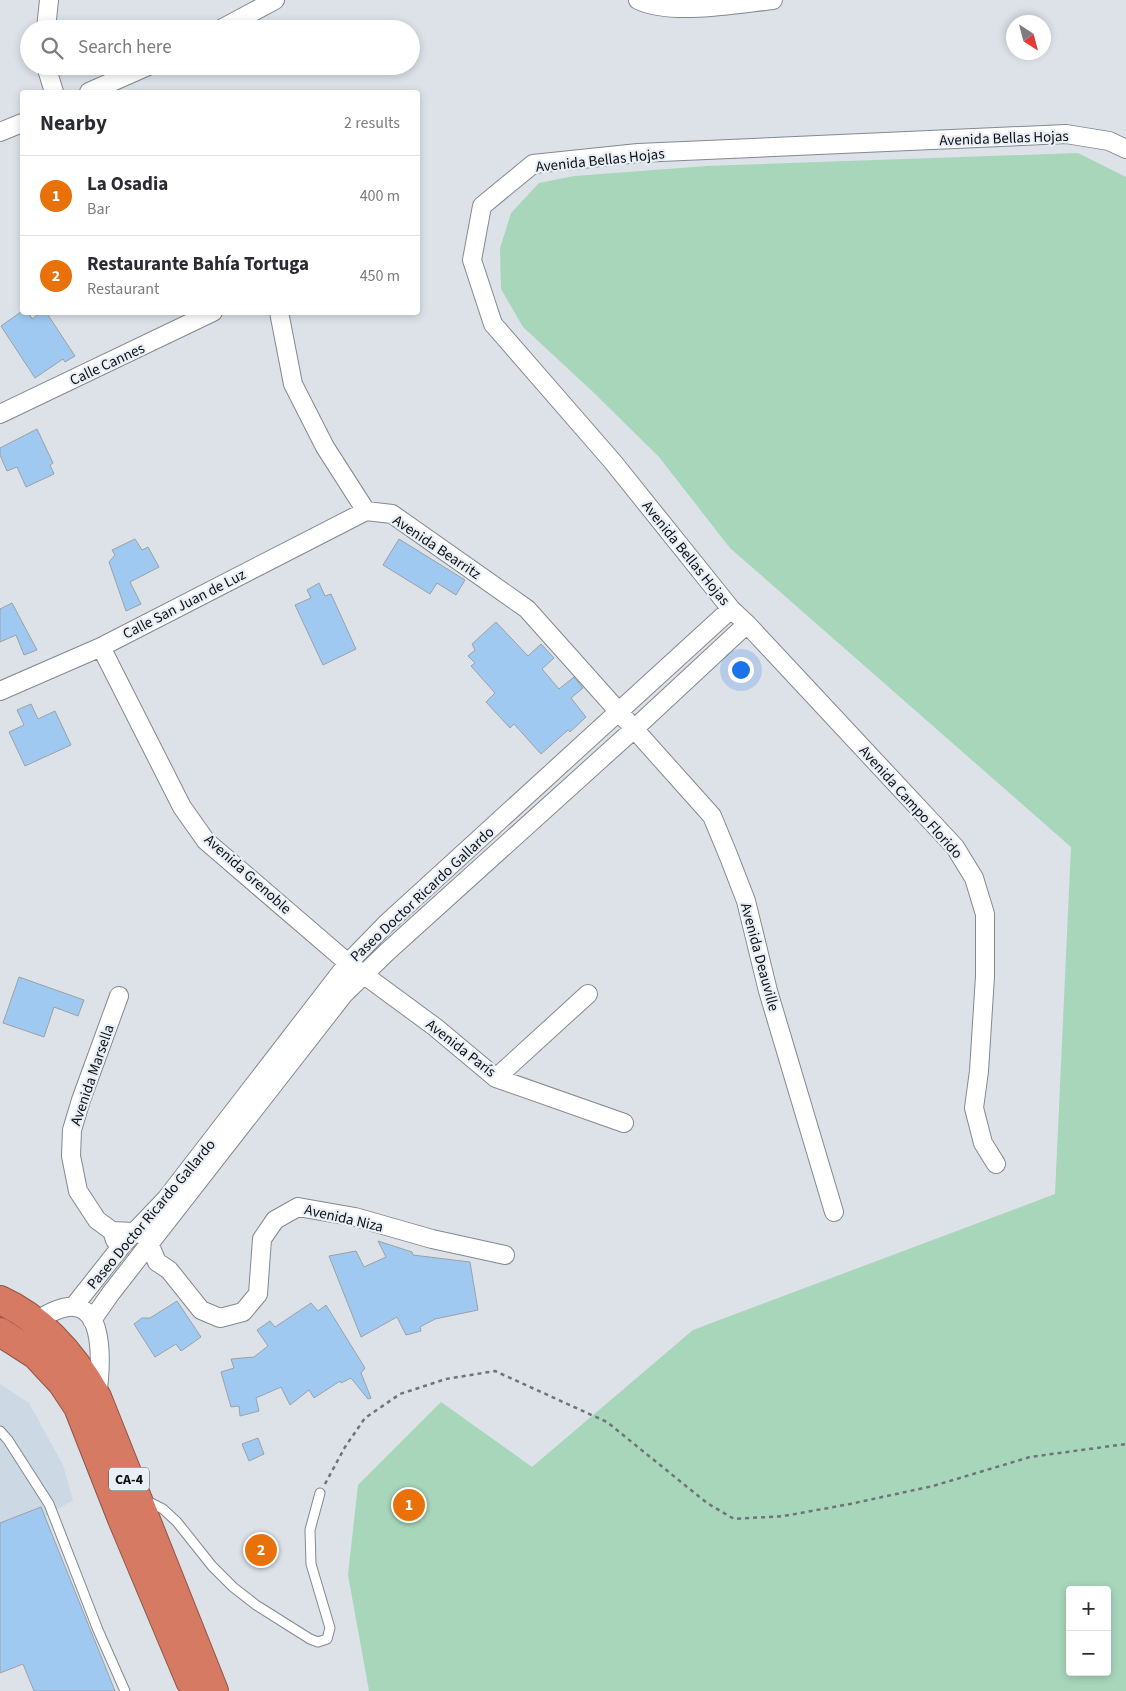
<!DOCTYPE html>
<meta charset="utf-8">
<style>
body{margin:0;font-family:"Source Sans 3",sans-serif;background:#f7f7f7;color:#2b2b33}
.controls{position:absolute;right:15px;bottom:15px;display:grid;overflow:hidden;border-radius:5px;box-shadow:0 2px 8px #0003}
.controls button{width:45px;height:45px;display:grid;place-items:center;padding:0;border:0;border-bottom:1px solid #e1e1e2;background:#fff;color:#2b2b33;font:25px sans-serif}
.compass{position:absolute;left:1006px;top:15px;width:45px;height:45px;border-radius:50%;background:#fff;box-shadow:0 2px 8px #0003;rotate:144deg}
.you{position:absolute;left:740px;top:669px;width:18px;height:18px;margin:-12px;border:4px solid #fff;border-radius:50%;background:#1a73e8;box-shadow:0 0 0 8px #1a73e833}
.badge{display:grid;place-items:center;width:32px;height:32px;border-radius:50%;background:#7e37aa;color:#fff;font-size:16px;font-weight:700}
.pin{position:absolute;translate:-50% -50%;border:2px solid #fff;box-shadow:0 1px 5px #0006}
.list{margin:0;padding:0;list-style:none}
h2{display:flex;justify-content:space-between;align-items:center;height:65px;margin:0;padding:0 20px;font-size:21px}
h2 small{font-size:16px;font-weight:400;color:#7c7c81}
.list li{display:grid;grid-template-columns:32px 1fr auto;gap:15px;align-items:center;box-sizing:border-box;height:80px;padding:0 20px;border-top:1px solid #e1e1e2}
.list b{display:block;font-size:19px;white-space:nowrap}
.list p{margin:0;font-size:16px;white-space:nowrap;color:#7c7c81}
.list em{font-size:16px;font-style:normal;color:#7c7c81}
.icon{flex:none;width:28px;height:28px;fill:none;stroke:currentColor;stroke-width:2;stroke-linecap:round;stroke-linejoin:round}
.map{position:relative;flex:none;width:1126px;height:1691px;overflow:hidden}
.search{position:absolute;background:#fff;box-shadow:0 2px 8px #0003;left:20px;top:20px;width:400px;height:55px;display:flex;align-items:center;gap:12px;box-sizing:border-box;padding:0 18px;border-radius:28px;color:#7c7c81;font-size:19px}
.panel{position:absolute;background:#fff;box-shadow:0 2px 8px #0003;left:20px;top:90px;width:400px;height:225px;border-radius:5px}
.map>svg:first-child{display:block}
</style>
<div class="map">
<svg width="1126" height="1691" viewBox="0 0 1126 1691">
<rect width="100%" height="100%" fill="#dce2e8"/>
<!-- built -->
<path fill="#ccd8e4" d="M0,1384L29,1403L63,1465L73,1500L0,1544Z"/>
<!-- green -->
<path fill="#a7d6bb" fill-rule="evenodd" d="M1078,153L1126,177V1691H369L348,1575L358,1485L441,1402L532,1467L693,1330L1055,1194L1071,847L730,548L659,457L592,391L523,327L501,289L500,248L511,213L539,183L574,176L707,166ZM1070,1590H1107V1672H1070Z"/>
<!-- building -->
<path fill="#a0c9f2" stroke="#9ba1a7" d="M21,312H28L32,319L42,312H46L75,356L65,362L63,359L35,378L1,326Z
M37,429L53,463L50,465L54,474L26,487L17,467L7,471L0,455V448Z
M135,539L142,550L148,547L159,567L130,582L141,604L126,611L109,562L115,555L112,550Z
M399,539L465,580L456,595L437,583L430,594L383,565Z
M319,583L325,596L331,594L356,649L323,665L295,605L311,598L307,590Z
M12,603L37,650L24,655L16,635L0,642V609Z
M496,622L528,656L541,644L554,658L542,669L559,689L574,677L583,688L571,698L586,717L570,732L568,730L541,754L514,724L510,728L486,702L495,693L471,666L475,663L468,656L475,650L472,644Z
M31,704L38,719L55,711L71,745L25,766L9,732L24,725L17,710Z
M19,977L84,1000L78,1016L54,1007L44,1037L3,1023Z
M378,1241L412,1252L413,1255L470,1262L478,1310L435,1319L420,1327L421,1331L406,1335L397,1317L361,1337L329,1256L356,1251L364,1267L386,1257Z
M177,1301L201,1337L181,1351L176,1344L155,1357L134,1324L142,1318H150Z
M311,1303L318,1311L326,1305L365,1368L361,1373L371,1398L368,1399L351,1378L341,1383L340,1381L314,1398L309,1390L290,1405L281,1387L256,1398L259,1411L240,1416L239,1406L231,1407L221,1372L234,1368L231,1359L254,1357L268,1346L257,1330L270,1321L275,1327Z
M258,1438L264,1454L249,1461L242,1444Z
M41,1507L115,1691H34L23,1664L0,1673V1523Z"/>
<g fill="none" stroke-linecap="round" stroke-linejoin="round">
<defs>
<path id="lane" d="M0,1431L8,1440L49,1504L98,1630L125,1691
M145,1500L163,1509L177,1522L212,1566L233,1587L256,1605L310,1639L318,1642L327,1639L330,1628L311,1564L310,1530L320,1493"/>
<path id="street" d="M638,0C672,16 736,4 773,0
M46,29L49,0
M221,29L275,0
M46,66L54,92
M89,92L148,66
M0,132L22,123
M279,312L293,384L325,447L366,511L392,514L527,609L712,816L729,857L746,901L768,991L834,1212
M0,414L213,312
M101,647L182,807L206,841L348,963L435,1027L496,1078L624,1123
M0,691L101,647L366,511
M496,1078L588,994
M996,1164L983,1143L974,1108L979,1071L985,976V914L974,878L955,847L747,624L731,609L613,462L493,324L472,260L482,206L533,164L638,153L1066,134L1109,141L1126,149
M112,1231L134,1232L142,1234L148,1241L157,1262L169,1270L201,1310L220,1318L243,1312L258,1294L262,1239L275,1220L298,1207L355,1217L432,1239L505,1255
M115,1240L112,1231L97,1220L78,1191L71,1156L72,1130L81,1100L119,996
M74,1306L123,1244L166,1199L348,963L386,924L731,609
M92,1320L111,1293L344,994L387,952L634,729L747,624
M35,1321C46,1315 62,1305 75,1307C107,1311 100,1375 97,1397"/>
<path id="highway" d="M0,1300C44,1320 74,1356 97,1397L214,1691
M0,1332L36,1355L62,1383L78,1407L122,1519L190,1681"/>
</defs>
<!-- lane casing -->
<use href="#lane" stroke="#83898f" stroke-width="11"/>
<!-- street casing -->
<use href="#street" stroke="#83898f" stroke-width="20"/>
<!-- highway casing -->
<use href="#highway" stroke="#905546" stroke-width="30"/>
<!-- path -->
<path stroke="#707478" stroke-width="2.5" stroke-dasharray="4 4" stroke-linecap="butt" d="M325,1484L345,1447L365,1418L400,1394L446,1379L495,1371L607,1422L707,1503L734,1519L784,1516L850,1504L933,1486L1030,1457L1126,1444"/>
<!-- lane -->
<use href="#lane" stroke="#fff" stroke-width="9"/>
<!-- street -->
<use href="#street" stroke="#fff" stroke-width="18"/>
<!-- highway -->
<use href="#highway" stroke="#d67a63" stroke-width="28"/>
</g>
<g text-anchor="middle" stroke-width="4.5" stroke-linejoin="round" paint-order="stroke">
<!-- shield labels -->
<rect fill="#e9eff6" stroke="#4f5256" stroke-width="1" x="109" y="1467.5" width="40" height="23" rx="4"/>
<g font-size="14" font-weight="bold" fill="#0d0f11">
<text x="129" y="1484">CA-4</text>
</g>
<!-- street labels -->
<g font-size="15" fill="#0d0f11" stroke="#e9eff6">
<text transform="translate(1004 138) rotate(-2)" y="5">Avenida Bellas Hojas</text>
<text transform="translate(600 160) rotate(-6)" y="5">Avenida Bellas Hojas</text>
<text transform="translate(107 364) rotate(-25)" y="5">Calle Cannes</text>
<text transform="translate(437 547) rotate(34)" y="5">Avenida Bearritz</text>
<text transform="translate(686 553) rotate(51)" y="5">Avenida Bellas Hojas</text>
<text transform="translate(184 604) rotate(-27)" y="5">Calle San Juan de Luz</text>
<text transform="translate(911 802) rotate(48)" y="5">Avenida Campo Florido</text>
<text transform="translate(248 874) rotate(42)" y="5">Avenida Grenoble</text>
<text transform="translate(422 894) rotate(-43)" y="5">Paseo Doctor Ricardo Gallardo</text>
<text transform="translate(760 957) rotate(75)" y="5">Avenida Deauville</text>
<text transform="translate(461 1048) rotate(38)" y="5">Avenida París</text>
<text transform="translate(92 1075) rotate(-71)" y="5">Avenida Marsella</text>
<text transform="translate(151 1214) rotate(-50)" y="5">Paseo Doctor Ricardo Gallardo</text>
<text transform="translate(344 1218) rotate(13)" y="5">Avenida Niza</text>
</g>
</g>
</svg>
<div class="controls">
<button>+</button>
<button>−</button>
</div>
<svg class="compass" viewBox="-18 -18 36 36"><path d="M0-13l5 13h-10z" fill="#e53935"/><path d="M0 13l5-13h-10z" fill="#7c7c81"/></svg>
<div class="you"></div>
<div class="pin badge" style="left:409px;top:1505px;background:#e8710a">1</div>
<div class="pin badge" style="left:261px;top:1550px;background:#e8710a">2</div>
<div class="search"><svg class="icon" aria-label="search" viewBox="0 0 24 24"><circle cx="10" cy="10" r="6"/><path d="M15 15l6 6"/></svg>Search here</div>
<section class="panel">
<h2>Nearby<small>2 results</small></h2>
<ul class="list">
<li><span class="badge" style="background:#e8710a">1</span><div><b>La Osadia</b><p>Bar</p></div><em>400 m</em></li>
<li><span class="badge" style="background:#e8710a">2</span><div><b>Restaurante Bahía Tortuga</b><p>Restaurant</p></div><em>450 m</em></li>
</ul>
</section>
</div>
